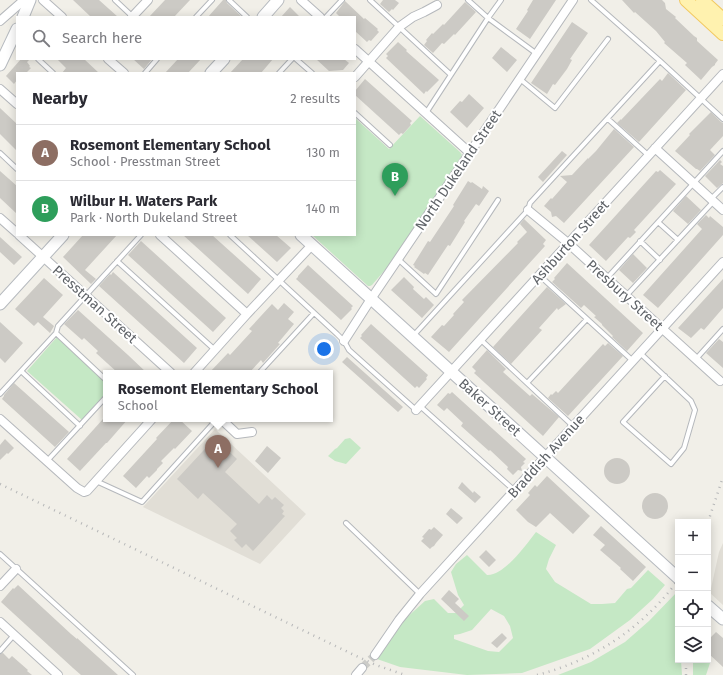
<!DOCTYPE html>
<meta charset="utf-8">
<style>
body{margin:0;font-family:"Fira Sans",sans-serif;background:#f2f2f3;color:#2b2b33}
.controls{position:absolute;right:12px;bottom:12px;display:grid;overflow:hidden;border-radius:0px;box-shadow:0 2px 10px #0003}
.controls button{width:36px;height:36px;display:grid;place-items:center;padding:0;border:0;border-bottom:1px solid #e1e1e2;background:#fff;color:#2b2b33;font:20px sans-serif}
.you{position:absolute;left:324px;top:349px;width:14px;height:14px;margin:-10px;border:3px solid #fff;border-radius:50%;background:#1a73e8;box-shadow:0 0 0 6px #1a73e833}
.badge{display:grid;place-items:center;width:26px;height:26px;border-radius:50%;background:#ea580c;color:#fff;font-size:13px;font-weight:700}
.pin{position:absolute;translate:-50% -33px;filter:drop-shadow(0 1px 2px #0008)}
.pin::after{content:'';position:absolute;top:21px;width:14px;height:12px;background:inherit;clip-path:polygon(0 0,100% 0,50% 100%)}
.popup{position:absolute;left:103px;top:370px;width:230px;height:52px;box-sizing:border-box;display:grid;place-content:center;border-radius:0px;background:#fff;filter:drop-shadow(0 1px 3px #0005);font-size:13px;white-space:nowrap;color:#7c7c81}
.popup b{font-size:15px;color:#2b2b33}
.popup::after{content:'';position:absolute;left:50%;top:100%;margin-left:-8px;border:8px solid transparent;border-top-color:#fff}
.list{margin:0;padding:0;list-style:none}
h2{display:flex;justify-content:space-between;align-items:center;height:52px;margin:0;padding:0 16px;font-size:17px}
h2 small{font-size:13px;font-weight:400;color:#7c7c81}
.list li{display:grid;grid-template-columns:26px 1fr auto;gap:12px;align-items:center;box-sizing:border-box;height:56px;padding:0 16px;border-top:1px solid #e1e1e2}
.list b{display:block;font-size:15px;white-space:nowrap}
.list p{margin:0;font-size:13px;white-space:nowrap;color:#7c7c81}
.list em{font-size:13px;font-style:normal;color:#7c7c81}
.icon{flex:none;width:22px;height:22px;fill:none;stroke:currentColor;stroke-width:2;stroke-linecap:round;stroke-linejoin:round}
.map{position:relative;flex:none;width:723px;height:675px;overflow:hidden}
.search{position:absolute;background:#fff;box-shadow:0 2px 10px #0003;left:16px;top:16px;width:340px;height:44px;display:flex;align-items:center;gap:10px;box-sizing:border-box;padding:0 14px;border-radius:0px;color:#7c7c81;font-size:15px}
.panel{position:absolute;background:#fff;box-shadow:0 2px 10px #0003;left:16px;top:72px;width:340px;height:164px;border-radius:0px}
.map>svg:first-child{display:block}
</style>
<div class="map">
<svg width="723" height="675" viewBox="0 0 723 675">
<rect width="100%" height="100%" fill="#f1efe8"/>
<!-- education -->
<path fill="#e1ded6" d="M215,429L306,514L260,564L143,507Z
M723,543V605L710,593L719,552Z"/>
<!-- green -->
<path fill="#c5e8c5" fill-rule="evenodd" d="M420,116L460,152L462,155L461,157L391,263L372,285L370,286H368L312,235H355V118L389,149Z
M57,337L106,382V393L82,420L27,371Z
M350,438L361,448L346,464L335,461L328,456L335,449L337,448L345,439Z
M536,532L556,545L549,559L546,569L555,582L591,604H602L615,603L627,589L631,588L648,570L665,585L653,599L630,620L590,649L522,673L467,675L400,667L377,659L404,620L425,601L434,599L448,613H456L464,605L458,595L451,572L456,564L467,555L487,575C504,576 526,545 536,532ZM491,609L504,616L510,626L513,638L499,652L488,651L454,639V635L460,634L472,630Z
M677,592L678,593V660H681L682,675H558L591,662L625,642L649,621Z
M708,657L710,663L706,675H693V660H708Z"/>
<!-- building -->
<path fill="#cccac5" d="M73,0H99L118,17H91Z
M165,0H190L174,17H149Z
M223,0H226L227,3L242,17H208Z
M383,0H395L399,3L393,10L392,9L389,12L380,4Z
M533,0H556L530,39L516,29L528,11L527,10Z
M622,0H662L665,3L666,9L676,17L675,18L694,36L697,38V41L718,60L715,64V65L712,67L701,80L685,65L687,63L664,43L665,42L656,31L635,12L634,13Z
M345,1L364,19L365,18L378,29L377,30L379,32L371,41L369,40L367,42L355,31V17H340L336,13Z
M465,2L476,12L455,35L454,34L444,44L442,43L433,53L424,45L427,41L426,40L432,33L433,34L443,24L444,25Z
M290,7L300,17H281Z
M572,22L588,33L570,59L572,60L567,69L555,85L553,84L547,94L531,83Z
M398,42L407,50L406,51L439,80L427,92L426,91L424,94L386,58L388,56L386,54Z
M501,47L517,60L507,72L492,58Z
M21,59H30L27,62L30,66L29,67L31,68L26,73H17V80L14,84L6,76Z
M57,59H84L99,73H62L66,68Z
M133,59H152L144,69Z
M178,59H201L188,73H165Z
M243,59H273L261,73H230Z
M316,59H344L349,63L343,70L329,71Z
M668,73L686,90L639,142L617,123L621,119V120L660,79L662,81Z
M365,79L412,121L410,123L411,125L403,134L401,133L399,135L355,95V91Z
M469,94L484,108L467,128L450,112L460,101L462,102Z
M0,108L17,124V151L0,134Z
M711,112L721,122L723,123V136L710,150L715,155L700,171L697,169H696L675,151L690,135L689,134Z
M614,129L634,147L564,223L556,216L552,217L551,212L544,206L551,198L552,199L567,182L560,176L572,175L588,158V159L596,151Z
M562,151L567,155L543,182L538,177Z
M720,160L722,162L720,164L723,166V183L717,188L705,176Z
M660,170L676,184L634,230L636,232L630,238L628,237L606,261L589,245L656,171L658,172Z
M0,171L17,186V214L0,198Z
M468,181L471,183L472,182L482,189L483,186L489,191L479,206L476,204L464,221L465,222L450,246L448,245L428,275L425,273L424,274L414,267L415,266L413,265L428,241L430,242L454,206L453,205Z
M686,196L701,210L688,224L673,211Z
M706,215L709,218L710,216L723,227V235L658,308L643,295L702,229L697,224Z
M524,219L546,240L543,244L545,246L449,352L431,337L442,325L444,326L454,315L453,314L464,302L462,300L518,243L517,242L527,232L520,224Z
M83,235H117L85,270L96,279L91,284L63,257Z
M183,235H212L261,279L248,294Z
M247,235H276L291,248L277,262Z
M0,237L22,257L14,265L0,252Z
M141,241L226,318L213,332L128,255Z
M633,254L647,268L633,283L619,270Z
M567,263L643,333L627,351L612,337L613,336L602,325V324L594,317L596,316L584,305L581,308L552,282L555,279L554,278Z
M308,265L353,306L351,308L352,309L341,320L296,279L298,277V276Z
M113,272L197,348L184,363L99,286L110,274L111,275Z
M404,277L414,287L413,289L424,299L426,297L434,305L422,318L391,290Z
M44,278L63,295L43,317L54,326L50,333L38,322L34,326L15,309Z
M723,279V308L704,330L701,328L691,338L678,328Z
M547,287L566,304L558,310L557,308L539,328L542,330L511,364L493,347Z
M284,303L294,312L288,319L294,324L278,343L280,344L263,363L261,360L249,373H209L228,353L230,355L252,331L249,329L272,304L278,310Z
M78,310L128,355L147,373H118L96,353L98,351L84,338L82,340L64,324Z
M0,322L23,343L5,363L0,358Z
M371,324L428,375L426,378L427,379L419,388L417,386L415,388L360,338L362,336L361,335Z
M719,339L723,342V368L706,353Z
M608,343L623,356L568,416L548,398L551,394L552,395L556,391L558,393L603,344L605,346Z
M487,350L506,369L503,372L530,396L532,394L559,417L543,436L474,373L476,371L472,367Z
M347,357L403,407L398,412L342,362Z
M14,383L69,432L55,447L2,399L4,396V395Z
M452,392L526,459L523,462L525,463L521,467L522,471L518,470L513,475L507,469L508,467L490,450L489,451L461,426L463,423L447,408L444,411L437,405L448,393L450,394Z
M103,419H128L107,443H106L80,471L67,459Z
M174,419H179L192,431L175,449L174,448L161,461L163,463L157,469V470L149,478L147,476L136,488L123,476L157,439L156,438Z
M215,438L237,459L225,472L259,504L267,495L272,500L275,497L284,505L281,508L284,511L282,514L285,516L253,551L246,544L242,548L234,540L237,538L230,531L237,524L203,493L198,499L177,479Z
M5,439L14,448L8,454L7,453L0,460V445Z
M267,446L281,458L268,473L255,461Z
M604 471a13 13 0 1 1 26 0a13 13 0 1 1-26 0Z
M547,476L590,516L573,534L550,513L536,527L528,522L516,510L530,495L528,493L535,485L537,487Z
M462,482L473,493L474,491L481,497L475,503L458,488Z
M642 506a13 13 0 1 1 26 0a13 13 0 1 1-26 0Z
M451,508L463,518L457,524L446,514Z
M601,526L646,567L633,581L620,569L621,568L600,550L605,545L593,535Z
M434,527L443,535L436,543L434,546L432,547L430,549L421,541L424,538L422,537L429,529H430L431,530Z
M486,550L496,560L489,567L479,557Z
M18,585L71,634L77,639V638L118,675H81L73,668L1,602L13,588L14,589Z
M449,590L459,599L455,603L469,616L464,621L441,599Z
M716,632L723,638V667L709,654L710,638Z
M502,633L507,638L497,648L491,643Z
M3,653L9,659L12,656L28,670L27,671L32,675H0V654Z"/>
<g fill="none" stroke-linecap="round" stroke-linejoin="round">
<!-- street-tunnel -->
<path stroke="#ccccc8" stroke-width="8" stroke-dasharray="8 4" stroke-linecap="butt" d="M362,668L375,655"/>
<defs>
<path id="lane" d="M115,0L133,17
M229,0L247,17
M370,0L450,74
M468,0L488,18L537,54
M196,17L212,0
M326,17L342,0
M38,59L53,73
M296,59L312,73
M660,61L723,119
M145,73L157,59
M279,73L292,59
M520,79L555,108L608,39
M355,113L390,145
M426,113L488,18L501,0
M608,119L648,155
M0,153L17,169
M711,199L723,187
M658,222L678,240
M230,235L337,334L344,341L349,350L416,410
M640,241L660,260
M398,259L436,294L498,200
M117,261L215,350
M539,275L633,361
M607,278L723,151
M626,296L713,202
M56,333L58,326L141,235
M414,335L528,210L530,203L660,61L591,0
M481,340L573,426
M640,353L691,401L695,410L684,448L671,464L623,422L665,376
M696,359L723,329
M21,371L80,426
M259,373L314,313
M527,383L587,319
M0,394L56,333L106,380
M420,406L515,491
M47,461L106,397
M96,481L142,502L217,419
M346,523L420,594
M0,554L133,675
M0,651L14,635"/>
<path id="street" d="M43,0L62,17
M301,0L320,17
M132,17L148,0
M0,21L24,0
M355,49L470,153
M108,59L124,73
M355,77L399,27L413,17L424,12L437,5
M0,89L17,104
M655,148L723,210
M528,210L568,243L720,381
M0,218L17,233
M19,235L171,373
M160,235L247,314
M344,341L371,299L573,0
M194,373L247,314L312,245
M416,410L723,74
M0,419L77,488L84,492L87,491L152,419
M221,419L237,434L252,432
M0,586L16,569
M0,622L58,675
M375,655L399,620L420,594L723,262
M356,675L362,668"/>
<path id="secondary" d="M23,17L30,0
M263,17L278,0
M0,65L17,29
M211,73L224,59
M301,235L678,578
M0,304L63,235
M708,606L723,619"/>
<path id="primary" d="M686,0L723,34
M702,0L723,19"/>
</defs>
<!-- lane casing -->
<use href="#lane" stroke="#b5b8bc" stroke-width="6"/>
<!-- street casing -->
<use href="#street" stroke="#b5b8bc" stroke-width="10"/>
<!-- secondary casing -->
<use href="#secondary" stroke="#b6babf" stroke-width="13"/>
<!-- primary casing -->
<use href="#primary" stroke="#f2c960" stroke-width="14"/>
<!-- lane -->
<use href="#lane" stroke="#fff" stroke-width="4"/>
<!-- street -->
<use href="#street" stroke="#fff" stroke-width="8"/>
<!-- secondary -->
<use href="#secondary" stroke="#fff" stroke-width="11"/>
<!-- primary -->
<use href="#primary" stroke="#fff2af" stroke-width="12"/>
<!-- rail -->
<path stroke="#b6b7b8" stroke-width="2.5" stroke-dasharray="1 5" stroke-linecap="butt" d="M0,484L352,654L376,665L405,675
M708,522L723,477
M537,675C593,661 644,627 678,580
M686,675V660"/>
</g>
<g text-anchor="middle" stroke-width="4" stroke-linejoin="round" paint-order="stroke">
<!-- street labels -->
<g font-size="14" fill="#5f6368" stroke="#fff">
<text transform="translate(458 170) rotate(-56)" y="5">North Dukeland Street</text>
<text transform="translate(570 242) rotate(-48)" y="5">Ashburton Street</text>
<text transform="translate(625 295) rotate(42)" y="5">Presbury Street</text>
<text transform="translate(95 304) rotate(42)" y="5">Presstman Street</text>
<text transform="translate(490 407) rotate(42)" y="5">Baker Street</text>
<text transform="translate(546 456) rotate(-48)" y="5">Braddish Avenue</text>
</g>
</g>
</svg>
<div class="controls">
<button>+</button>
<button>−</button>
<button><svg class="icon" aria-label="locate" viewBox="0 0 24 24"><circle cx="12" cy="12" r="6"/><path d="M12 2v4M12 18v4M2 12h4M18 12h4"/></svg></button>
<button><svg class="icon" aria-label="layers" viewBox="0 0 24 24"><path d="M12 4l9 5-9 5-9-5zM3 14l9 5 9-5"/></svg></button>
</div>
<div class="you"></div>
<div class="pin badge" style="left:218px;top:468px;background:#8d6e63">A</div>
<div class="popup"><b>Rosemont Elementary School</b>School</div>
<div class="pin badge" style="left:395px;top:196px;background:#2e9e5b">B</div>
<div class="search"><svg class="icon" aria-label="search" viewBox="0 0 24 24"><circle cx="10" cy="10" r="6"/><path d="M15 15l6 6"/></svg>Search here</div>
<section class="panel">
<h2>Nearby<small>2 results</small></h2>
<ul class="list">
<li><span class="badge" style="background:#8d6e63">A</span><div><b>Rosemont Elementary School</b><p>School · Presstman Street</p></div><em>130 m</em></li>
<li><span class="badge" style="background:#2e9e5b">B</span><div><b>Wilbur H. Waters Park</b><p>Park · North Dukeland Street</p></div><em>140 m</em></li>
</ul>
</section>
</div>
